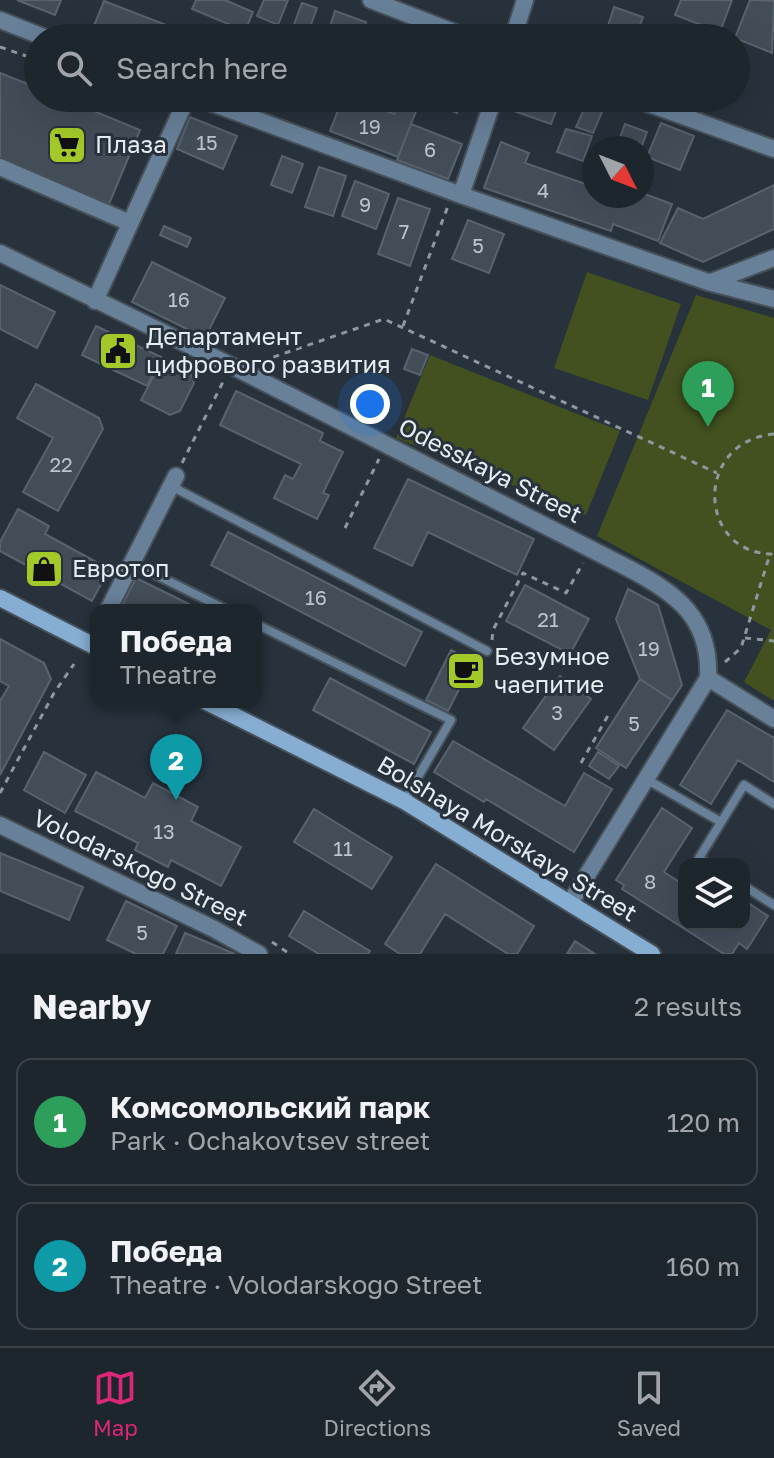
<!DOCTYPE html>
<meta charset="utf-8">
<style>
body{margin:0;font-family:"Golos Text",sans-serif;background:#262e35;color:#f1f3f6}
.controls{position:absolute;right:24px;bottom:24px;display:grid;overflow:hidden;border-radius:16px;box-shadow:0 8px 32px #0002}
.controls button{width:72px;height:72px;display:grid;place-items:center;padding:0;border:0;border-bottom:2px solid #3c4349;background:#1e262d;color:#f1f3f6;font:40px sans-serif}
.compass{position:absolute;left:582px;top:136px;width:72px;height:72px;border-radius:50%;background:#1e262d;box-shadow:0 8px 32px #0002;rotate:132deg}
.you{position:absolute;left:370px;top:404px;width:28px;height:28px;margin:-20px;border:6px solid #fff;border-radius:50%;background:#1a73e8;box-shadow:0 0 0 12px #1a73e833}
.badge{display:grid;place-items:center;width:52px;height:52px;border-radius:50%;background:#db2777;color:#fff;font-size:26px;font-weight:700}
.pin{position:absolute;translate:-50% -66px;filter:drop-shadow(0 2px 4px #0008)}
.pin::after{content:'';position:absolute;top:42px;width:28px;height:24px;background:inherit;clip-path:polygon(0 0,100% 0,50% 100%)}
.popup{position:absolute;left:90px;top:604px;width:172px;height:104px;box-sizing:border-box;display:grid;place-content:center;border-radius:16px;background:#1e262d;filter:drop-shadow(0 2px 6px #0005);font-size:26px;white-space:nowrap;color:#a1a5aa}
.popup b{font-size:30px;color:#f1f3f6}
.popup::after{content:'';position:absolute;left:50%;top:100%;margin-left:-16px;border:16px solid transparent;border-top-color:#1e262d}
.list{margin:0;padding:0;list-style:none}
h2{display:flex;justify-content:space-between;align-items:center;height:104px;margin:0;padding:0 32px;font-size:34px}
h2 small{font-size:26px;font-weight:400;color:#a1a5aa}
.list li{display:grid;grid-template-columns:52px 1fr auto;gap:24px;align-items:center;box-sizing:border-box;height:128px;margin:0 16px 16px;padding:0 16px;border:2px solid #3c4349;border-radius:16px}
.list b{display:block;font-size:30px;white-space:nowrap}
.list p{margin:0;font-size:26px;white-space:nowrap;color:#a1a5aa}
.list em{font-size:26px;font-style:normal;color:#a1a5aa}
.icon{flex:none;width:44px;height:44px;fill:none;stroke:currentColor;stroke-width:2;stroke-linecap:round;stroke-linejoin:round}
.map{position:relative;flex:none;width:774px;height:954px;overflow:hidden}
.search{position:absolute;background:#1e262d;box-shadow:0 8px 32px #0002;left:24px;right:24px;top:24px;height:88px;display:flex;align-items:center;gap:20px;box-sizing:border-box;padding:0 28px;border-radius:44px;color:#a1a5aa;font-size:30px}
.sheet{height:392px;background:#1e262d}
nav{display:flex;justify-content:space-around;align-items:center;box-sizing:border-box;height:112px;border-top:2px solid #3c4349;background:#1e262d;font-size:22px;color:#a1a5aa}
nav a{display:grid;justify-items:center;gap:4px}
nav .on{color:#db2777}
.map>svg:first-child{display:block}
</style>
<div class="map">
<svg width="774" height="954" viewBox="0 0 774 954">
<rect width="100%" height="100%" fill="#28323c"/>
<!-- green -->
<path fill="#42511f" d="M587,272L681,304L648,400L554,368Z
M696,295L774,318V701L744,682L771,630L597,536Z
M430,355L620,431L586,515L396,438Z"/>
<!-- building -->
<path fill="#424d58" stroke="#58636e" stroke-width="2" d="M17,0H61L55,15Z
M196,0H225L253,12L245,31L192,9Z
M264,0H288L278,25L257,16Z
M681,0H732L720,32L675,15Z
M750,0L774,1L772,53L735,38Z
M104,1L169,26L165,38H103L91,33Z
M302,3L317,8L306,38H289Z
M614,7L643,17L635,38H604Z
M335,11L366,22L361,38H326Z
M0,73L38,88V98H62L140,130L109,204L0,160Z
M343,98H351L394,114L400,98H463L457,113L421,99L398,157L330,131Z
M512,98H561L551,124L508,109Z
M586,105L602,112L593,133L576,127Z
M190,117L237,136L223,169L177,149Z
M661,123L694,136L680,170L647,157Z
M411,124L462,144L448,179L397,160Z
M625,124L647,132L641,148H616Z
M566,129L592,136L583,161L557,152Z
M501,142L529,153L525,163L594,187V196H642V193L672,204L658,241L613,224L611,231L484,188Z
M282,156L303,164L292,193L271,185Z
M319,167L346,176L333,216L305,207Z
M355,181L389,194L376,229L342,216Z
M774,185V229L703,262L660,243L678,208L703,219Z
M398,198L430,209L410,266L378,254Z
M468,220L504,234L489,273L452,259Z
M164,226L191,238L187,247L160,235Z
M152,262L225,298L205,338L132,302Z
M0,285L55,312L37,348L0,329Z
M96,326L161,357L147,386L82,355Z
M412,349L428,355L420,375L404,369Z
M163,358L191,373L194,383L180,411L170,415L141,400Z
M36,384L99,418L103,429L58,511L23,492L53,438L17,418Z
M236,391L323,433L320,441L343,452L323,493L329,495L317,519L274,498L285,475L293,479L301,464L220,425Z
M408,479L534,539L517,575L428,532L412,566L374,548Z
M18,509L49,526L45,534L109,569L92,601L0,551V542Z
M228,532L422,632L405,666L211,565Z
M136,578L201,610H120Z
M525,585L589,619L570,654L506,621Z
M628,589L658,605L682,685L672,700L640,679L616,619Z
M0,639L44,663L51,679L0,775V701L9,686L0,681Z
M451,650L473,662L448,711L426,700Z
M560,676L591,699L554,750L523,728Z
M330,678L431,732L414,764L313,710Z
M640,679L672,700L626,768L596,748Z
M727,710L774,738V782L738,760L711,804L680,785Z
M453,741L565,806L584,773L612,789L574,852L486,799L484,802L434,772Z
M44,752L86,775L65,813L24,790Z
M598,752L619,766L609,779L589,766Z
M96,772L145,798L153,783L198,807L191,821L241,847L221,886L171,860L168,867L135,850L138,843L75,811Z
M662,808L692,828L664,872L684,885V924H744V900L768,916L747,949L739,943L732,954H724L622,889L624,885L616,880Z
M314,809L392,857L372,889L294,842Z
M0,853L83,887L69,920L0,891Z
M436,864L534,926L517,954H508L445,914L420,954H400L385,944Z
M126,901L177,926L163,954H136L107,940Z
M304,911L370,951L368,954H319L289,936Z
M185,933L235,954H176Z
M575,941L595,954H567Z"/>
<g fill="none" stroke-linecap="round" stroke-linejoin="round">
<defs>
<path id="service" d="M171,486L487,651
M132,563L227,610
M256,624L451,720L404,801
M646,779L721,822
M708,864L699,858L744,785L774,804
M744,886L774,905"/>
<path id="minor" d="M371,0L469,38
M0,20L46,38
M513,38L525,0
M198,98L461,195L708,282L774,299
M633,98L774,149
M0,167L130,223
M461,195L494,98
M0,253L238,369L628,568C676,593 711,618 708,678L570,903
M711,282L774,258
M95,301L187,98
M108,610L176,476
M708,678L774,719
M0,825L214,929L259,954"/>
<path id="secondary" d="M0,598L96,647
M207,702L404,801L652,954"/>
</defs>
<!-- service casing -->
<use href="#service" stroke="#465059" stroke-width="12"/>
<!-- minor casing -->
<use href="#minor" stroke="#465059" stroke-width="20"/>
<!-- secondary casing -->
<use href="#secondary" stroke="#465059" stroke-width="20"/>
<!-- path -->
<path stroke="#8f979f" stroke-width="3" stroke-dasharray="6 6" stroke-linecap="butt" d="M0,47L38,60
M403,326L448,206
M262,361L384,319L717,473
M774,434C693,441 697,555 774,554
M182,463L224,380
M345,528L379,459
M745,638L774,641
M492,640L493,630L523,573L566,593L583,563
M725,662L741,648L770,554
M581,763L610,712
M0,793L54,693L74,664
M272,942L290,954"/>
<!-- service -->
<use href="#service" stroke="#688098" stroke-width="8"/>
<!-- minor -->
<use href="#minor" stroke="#688098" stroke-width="16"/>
<!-- secondary -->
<use href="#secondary" stroke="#86add2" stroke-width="16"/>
</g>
<!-- icons -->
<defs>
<symbol id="supermarket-square" viewBox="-11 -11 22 22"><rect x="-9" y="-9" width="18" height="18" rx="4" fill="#a2c929" stroke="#28323c"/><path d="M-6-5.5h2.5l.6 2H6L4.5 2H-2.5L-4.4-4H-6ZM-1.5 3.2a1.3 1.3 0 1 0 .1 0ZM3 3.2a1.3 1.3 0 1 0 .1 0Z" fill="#111"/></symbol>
<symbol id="civic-square" viewBox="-11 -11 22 22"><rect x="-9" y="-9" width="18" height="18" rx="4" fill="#a2c929" stroke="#28323c"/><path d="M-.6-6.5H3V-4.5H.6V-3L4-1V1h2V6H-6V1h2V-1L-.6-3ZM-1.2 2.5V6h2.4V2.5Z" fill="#111"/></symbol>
<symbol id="shop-square" viewBox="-11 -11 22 22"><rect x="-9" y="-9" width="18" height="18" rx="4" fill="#a2c929" stroke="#28323c"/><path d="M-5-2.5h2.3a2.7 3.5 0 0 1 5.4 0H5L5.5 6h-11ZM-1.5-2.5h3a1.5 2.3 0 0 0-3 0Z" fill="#111"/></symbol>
<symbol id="cafe-square" viewBox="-11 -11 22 22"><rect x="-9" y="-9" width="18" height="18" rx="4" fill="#a2c929" stroke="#28323c"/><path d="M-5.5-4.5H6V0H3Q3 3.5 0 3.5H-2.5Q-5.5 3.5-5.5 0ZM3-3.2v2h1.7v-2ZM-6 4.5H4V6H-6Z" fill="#111"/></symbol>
</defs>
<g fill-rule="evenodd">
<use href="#supermarket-square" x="45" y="123" width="44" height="44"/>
<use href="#civic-square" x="96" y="329" width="44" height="44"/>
<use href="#shop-square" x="22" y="547" width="44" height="44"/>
<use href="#cafe-square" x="444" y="649" width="44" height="44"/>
</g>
<g text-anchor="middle" stroke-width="6" stroke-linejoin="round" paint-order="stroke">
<!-- number labels -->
<g font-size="20" fill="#bcc4cc">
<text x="370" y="134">19</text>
<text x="207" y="150">15</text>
<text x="430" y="157">6</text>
<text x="543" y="198">4</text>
<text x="365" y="212">9</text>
<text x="404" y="239">7</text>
<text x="478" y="253">5</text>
<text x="179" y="307">16</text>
<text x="61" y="472">22</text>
<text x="316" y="605">16</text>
<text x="548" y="627">21</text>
<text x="649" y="656">19</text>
<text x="557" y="720">3</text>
<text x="634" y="731">5</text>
<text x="164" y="839">13</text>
<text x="343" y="856">11</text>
<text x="650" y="889">8</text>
<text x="142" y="940">5</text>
</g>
<!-- poi labels -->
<g font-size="24" fill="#e5ecf2" stroke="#28323c" text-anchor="start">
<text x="95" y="153">Плаза</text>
<text x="146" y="345">Департамент<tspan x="146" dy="28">цифрового развития</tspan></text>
<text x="72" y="577">Евротоп</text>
<text x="494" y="665">Безумное<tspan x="494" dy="28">чаепитие</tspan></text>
</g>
<!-- street labels -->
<g font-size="24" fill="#e5ecf2" stroke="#28323c">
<text transform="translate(490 471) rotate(27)" y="8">Odesskaya Street</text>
<text transform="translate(507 839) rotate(31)" y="8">Bolshaya Morskaya Street</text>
<text transform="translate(140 868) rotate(26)" y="8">Volodarskogo Street</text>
</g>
</g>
</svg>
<div class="controls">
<button><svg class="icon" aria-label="layers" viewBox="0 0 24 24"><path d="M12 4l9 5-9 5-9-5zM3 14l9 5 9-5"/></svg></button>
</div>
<svg class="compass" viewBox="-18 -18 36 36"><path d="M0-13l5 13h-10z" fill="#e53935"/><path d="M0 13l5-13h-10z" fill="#a1a5aa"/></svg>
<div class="you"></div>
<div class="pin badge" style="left:708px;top:427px;background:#2e9e5b">1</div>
<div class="pin badge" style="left:176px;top:800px;background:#0f9aa8">2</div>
<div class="popup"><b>Победа</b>Theatre</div>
<div class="search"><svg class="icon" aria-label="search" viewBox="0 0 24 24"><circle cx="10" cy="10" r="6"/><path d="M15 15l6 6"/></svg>Search here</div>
</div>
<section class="sheet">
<h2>Nearby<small>2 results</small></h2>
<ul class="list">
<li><span class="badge" style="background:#2e9e5b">1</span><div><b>Комсомольский парк</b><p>Park · Ochakovtsev street</p></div><em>120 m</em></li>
<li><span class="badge" style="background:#0f9aa8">2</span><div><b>Победа</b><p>Theatre · Volodarskogo Street</p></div><em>160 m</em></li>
</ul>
</section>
<nav>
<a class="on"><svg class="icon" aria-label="map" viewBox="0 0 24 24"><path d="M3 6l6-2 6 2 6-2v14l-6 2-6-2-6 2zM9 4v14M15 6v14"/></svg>Map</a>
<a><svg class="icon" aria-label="directions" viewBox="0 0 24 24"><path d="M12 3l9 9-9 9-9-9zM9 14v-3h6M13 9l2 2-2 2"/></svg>Directions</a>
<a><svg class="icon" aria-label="saved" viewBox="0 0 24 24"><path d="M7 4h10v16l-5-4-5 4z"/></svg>Saved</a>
</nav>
